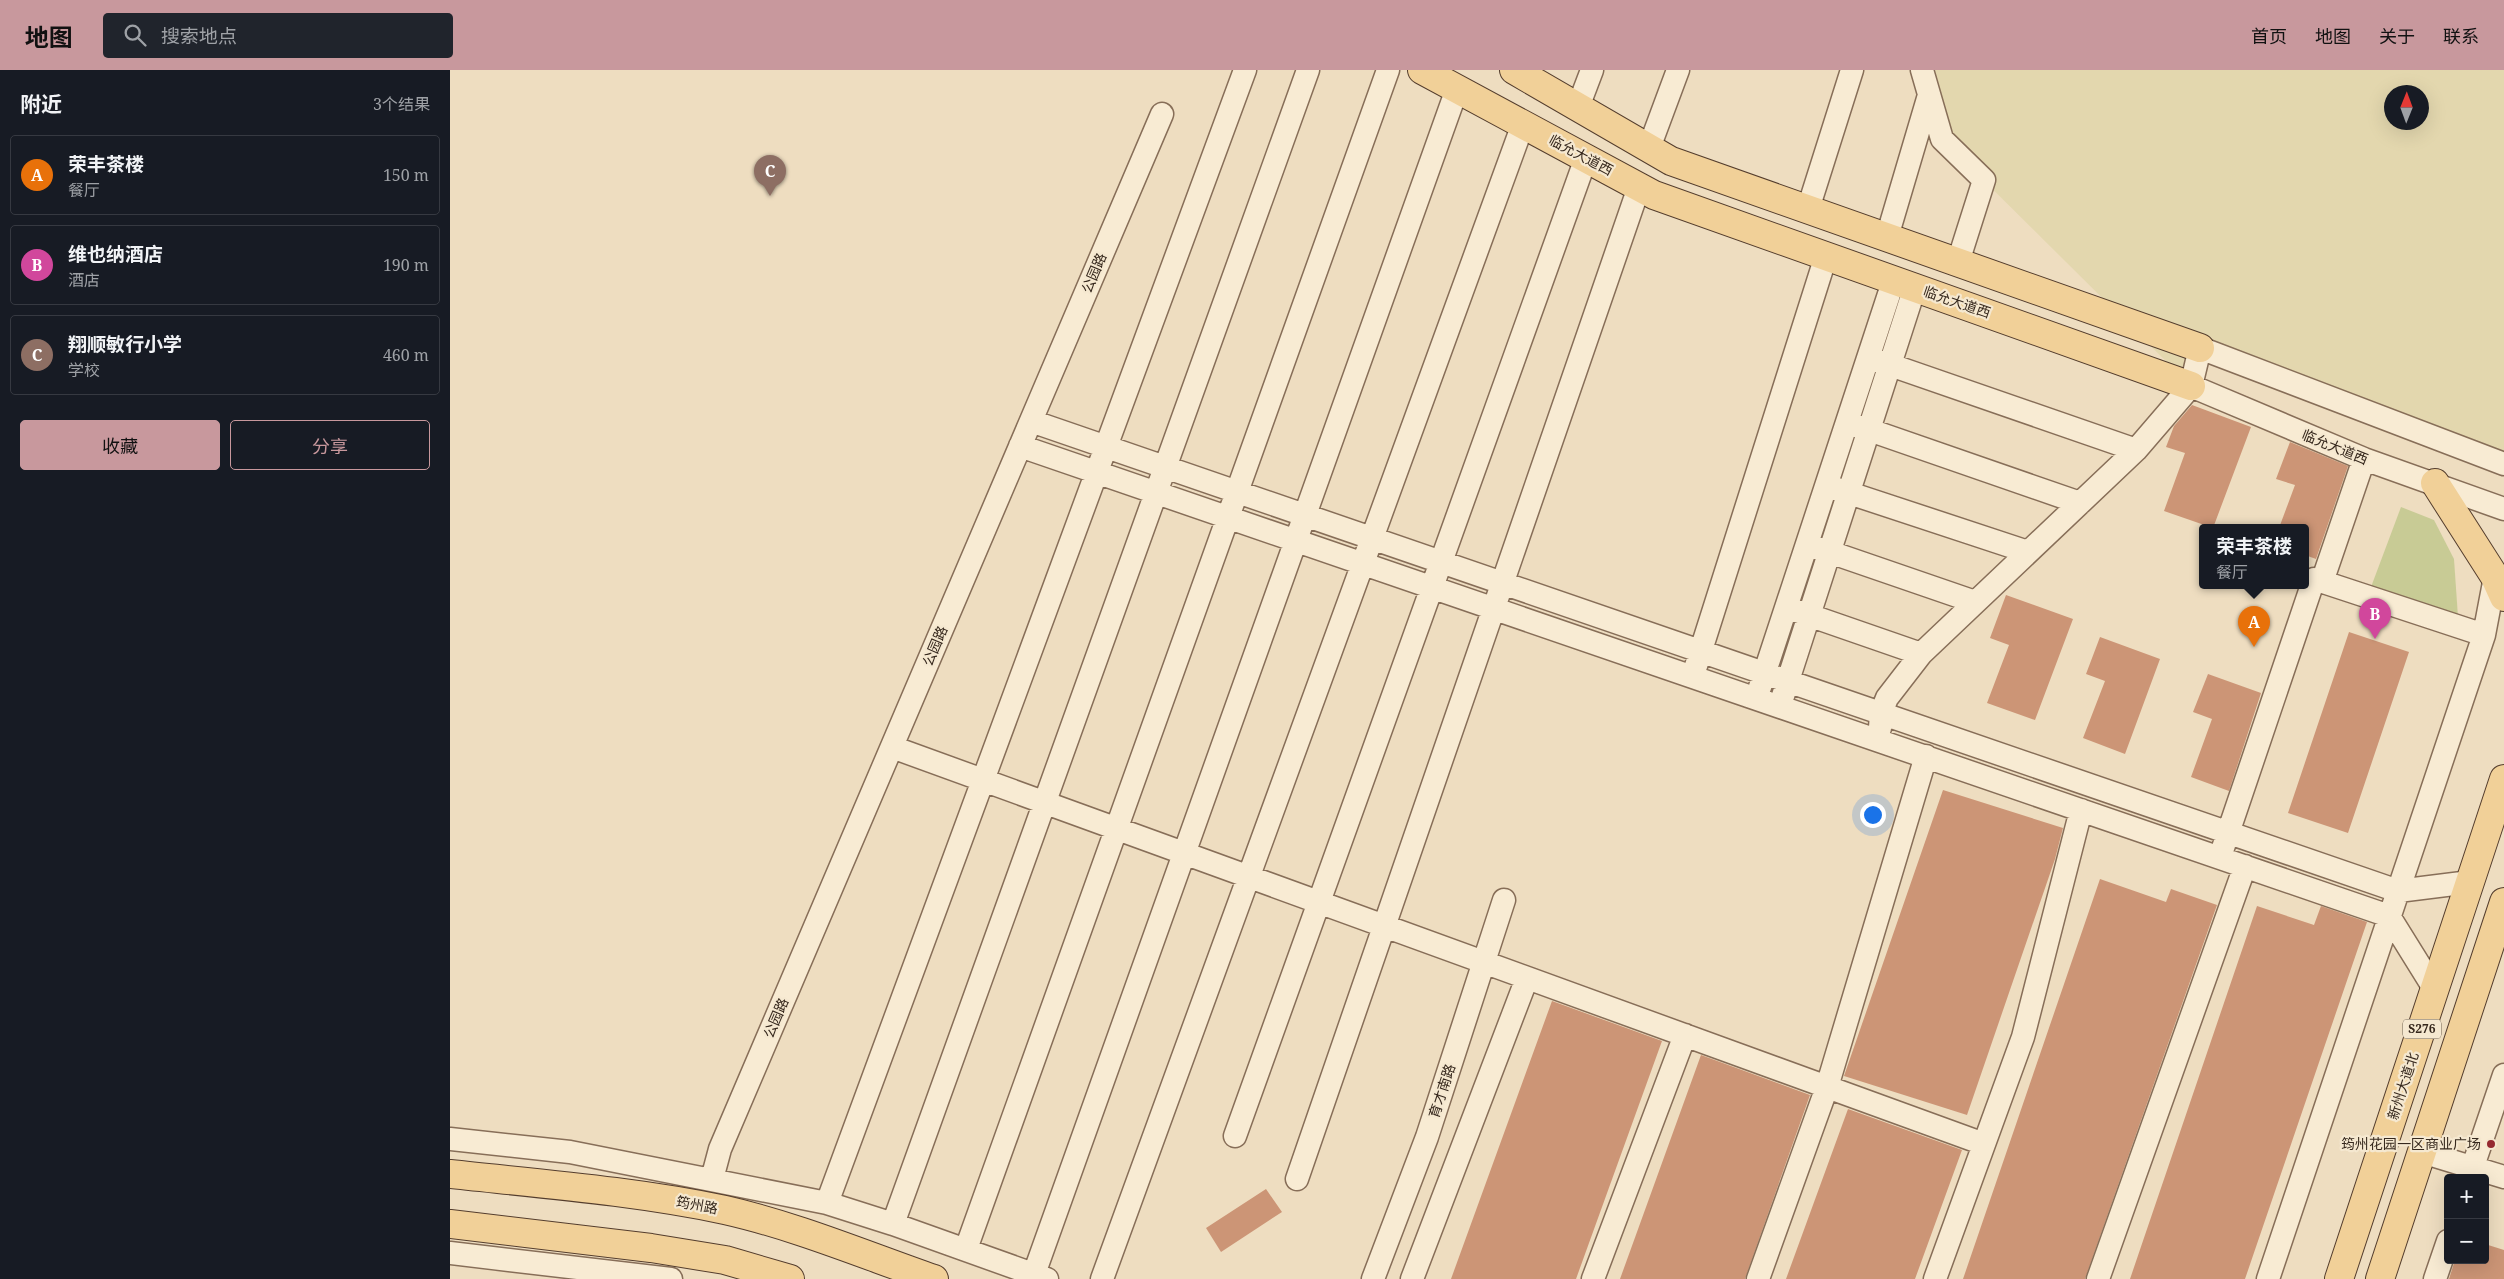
<!DOCTYPE html>
<html lang="zh">
<meta charset="utf-8">
<style>
body{margin:0;font-family:"Noto Serif","Noto Sans SC",serif;background:#20242c;color:#f1f3f6}
.controls{position:absolute;right:15px;bottom:15px;display:grid;overflow:hidden;border-radius:5px;box-shadow:0 5px 20px #0002}
.controls button{width:45px;height:45px;display:grid;place-items:center;padding:0;border:0;border-bottom:1px solid #363941;background:#171b24;color:#f1f3f6;font:25px sans-serif}
.compass{position:absolute;left:1934px;top:15px;width:45px;height:45px;border-radius:50%;background:#171b24;box-shadow:0 5px 20px #0002;rotate:1deg}
.you{position:absolute;left:1422px;top:744px;width:18px;height:18px;margin:-12px;border:4px solid #fff;border-radius:50%;background:#1a73e8;box-shadow:0 0 0 8px #1a73e833}
.badge{display:grid;place-items:center;width:32px;height:32px;border-radius:50%;background:#c8989d;color:#fff;font-size:16px;font-weight:700}
.pin{position:absolute;translate:-50% -41px;filter:drop-shadow(0 1px 2px #0008)}
.pin::after{content:'';position:absolute;top:26px;width:18px;height:15px;background:inherit;clip-path:polygon(0 0,100% 0,50% 100%)}
.popup{position:absolute;left:1749px;top:454px;width:110px;height:65px;box-sizing:border-box;display:grid;place-content:center;border-radius:5px;background:#171b24;filter:drop-shadow(0 1px 4px #0005);font-size:16px;white-space:nowrap;color:#9ea1a6}
.popup b{font-size:19px;color:#f1f3f6}
.popup::after{content:'';position:absolute;left:50%;top:100%;margin-left:-10px;border:10px solid transparent;border-top-color:#171b24}
.list{margin:0;padding:0;list-style:none}
h2{display:flex;justify-content:space-between;align-items:center;height:65px;margin:0;padding:0 20px;font-size:21px}
h2 small{font-size:16px;font-weight:400;color:#9ea1a6}
.list li{display:grid;grid-template-columns:32px 1fr auto;gap:15px;align-items:center;box-sizing:border-box;height:80px;margin:0 10px 10px;padding:0 10px;border:1px solid #363941;border-radius:5px}
.list b{display:block;font-size:19px;white-space:nowrap}
.list p{margin:0;font-size:16px;white-space:nowrap;color:#9ea1a6}
.list em{font-size:16px;font-style:normal;color:#9ea1a6}
.actions{display:flex;gap:10px;padding:15px 20px}
.actions a{flex:1;padding:11px 0;border:1px solid #c8989d;border-radius:5px;text-align:center;font-size:18px;color:#c8989d}
.actions .main{background:#c8989d;color:#111}
.icon{flex:none;width:28px;height:28px;fill:none;stroke:currentColor;stroke-width:2;stroke-linecap:round;stroke-linejoin:round}
.map{position:relative;flex:none;width:2054px;height:1209px;overflow:hidden}
header{display:flex;align-items:center;gap:30px;box-sizing:border-box;height:70px;padding:0 25px;background:#c8989d;color:#111}
header strong{font-size:24px}
nav{display:flex;gap:28px;margin-inline-start:auto;font-size:18px}
.search{width:350px;height:45px;background:#20242c;display:flex;align-items:center;gap:12px;box-sizing:border-box;padding:0 18px;border-radius:5px;color:#9ea1a6;font-size:19px}
main{display:flex}
aside{flex:1;background:#171b24}
.map>svg:first-child{display:block}
</style>
<header>
<strong>地图</strong>
<div class="search"><svg class="icon" aria-label="search" viewBox="0 0 24 24"><circle cx="10" cy="10" r="6"/><path d="M15 15l6 6"/></svg>搜索地点</div>
<nav><a>首页</a><a>地图</a><a>关于</a><a>联系</a></nav>
</header>
<main>
<aside>
<h2>附近<small>3个结果</small></h2>
<ul class="list">
<li><span class="badge" style="background:#e8710a">A</span><div><b>荣丰茶楼</b><p>餐厅</p></div><em>150 m</em></li>
<li><span class="badge" style="background:#d1479c">B</span><div><b>维也纳酒店</b><p>酒店</p></div><em>190 m</em></li>
<li><span class="badge" style="background:#8d6e63">C</span><div><b>翔顺敏行小学</b><p>学校</p></div><em>460 m</em></li>
</ul>
<div class="actions"><a class="main">收藏</a><a>分享</a></div>
</aside>
<div class="map">
<svg width="2054" height="1209" viewBox="0 0 2054 1209">
<rect width="100%" height="100%" fill="#eeddc0"/>
<!-- farmland -->
<path fill="#e3d7ae" fill-rule="evenodd" d="M1472,0H2054V386L1750,278L1741,316L1492,69ZM1942,22H1972V52H1942Z"/>
<!-- green -->
<path fill="#c8cb95" d="M1951,437L1984,450L2004,489L2008,547L1921,517Z"/>
<!-- building -->
<path fill="#cc9576" d="M1742,335L1801,357L1763,458L1714,441L1735,383L1716,377L1724,356Z
M1840,372L1898,396L1866,489L1855,485V458H1829L1845,415L1826,409Z
M1556,525L1623,549L1585,650L1537,633L1559,575L1540,568Z
M1899,562L1959,582L1898,763L1838,743Z
M1650,567L1710,589L1675,684L1633,668L1655,611L1636,604Z
M1758,604L1811,623L1779,721L1741,707L1762,649L1743,642Z
M1493,720L1613,758L1605,789L1517,1045L1394,1006Z
M1650,809L1716,832L1721,819L1767,835L1635,1209H1513Z
M1807,836L1864,855L1871,836L1917,852L1795,1209H1680Z
M1102,931L1212,971L1126,1209H1001Z
M1251,985L1360,1025L1295,1209H1170Z
M1398,1039L1512,1080L1465,1209H1336Z
M816,1119L832,1142L771,1182L756,1158Z
M2035,1174L2054,1180V1209H1999L2005,1190H2035Z"/>
<g fill="none" stroke-linecap="round" stroke-linejoin="round">
<defs>
<path id="minor" d="M1472,0L1492,69L1534,110L1508,192
M1128,37L1142,0
M1199,78L1228,0
M1358,139L1402,0
M1437,167L1479,25
M1750,278L2054,394
M1426,290L1686,380
M1741,316L1914,389L2054,439
M581,351L1948,821L2020,812
M1405,355L1630,433
M570,376L1939,846L1985,920
M1384,418L1578,482
M1365,477L1525,532
M1872,512L1914,389
M1344,540L1471,584
M1246,596L1376,186
M1310,617L1444,209
M1333,626L1465,217
M1430,658L1431,643L1437,628L1471,584L1686,380L1741,316L1750,278
M442,677L1534,1074
M1773,778L1864,509L2034,565
M785,1066L1136,88
M0,1069L120,1082L377,1133L443,1154L597,1209
M1972,1082L2054,1107
M2019,1108L2054,1005
M262,1109L270,1079L712,44
M847,1109L1189,117
M377,1133L795,0
M443,1154L858,0
M516,1179L938,0
M0,1183L221,1209
M584,1204L1007,19
M652,1209L1073,54
M923,1209L977,1067L1054,830
M962,1209L1077,908
M1143,1209L1235,965
M1308,1209L1377,1017L1476,686
M1485,1209L1573,967L1631,740
M1648,1209L1795,796
M1818,1209L2034,565L2045,507
M1985,1209L1998,1171"/>
<path id="major" d="M972,0L1204,125L1741,316
M1064,0L1221,91L1750,278
M1985,413L2045,507L2054,527
M0,1104C92,1114 184,1121 275,1140C346,1156 415,1185 484,1209
M0,1154L201,1178L275,1190L340,1209
M1889,1209L2054,709
M1930,1209L2054,832"/>
</defs>
<!-- minor casing -->
<use href="#minor" stroke="#876e58" stroke-width="25"/>
<!-- major casing -->
<use href="#major" stroke="#543d2d" stroke-width="30"/>
<!-- minor -->
<use href="#minor" stroke="#f8ebd3" stroke-width="22"/>
<!-- major -->
<use href="#major" stroke="#f1d098" stroke-width="28"/>
</g>
<!-- markers -->
<circle fill="#952930" stroke="#f5e8d0" stroke-width="2" cx="2041" cy="1074" r="5"/>
<g text-anchor="middle" stroke-width="4.5" stroke-linejoin="round" paint-order="stroke">
<!-- shield labels -->
<rect fill="#f5e8d0" stroke="#6f6253" stroke-width="1" x="1953" y="949.5" width="38" height="19" rx="4"/>
<g font-size="12" font-weight="bold" fill="#36281d">
<text x="1972" y="963">S276</text>
</g>
<!-- street labels -->
<g font-size="14" fill="#36281d" stroke="#f5e8d0">
<text transform="translate(1131 85) rotate(28)" y="5">临允大道西</text>
<text transform="translate(644 203) rotate(-67)" y="5">公园路</text>
<text transform="translate(1507 232) rotate(19)" y="5">临允大道西</text>
<text transform="translate(1885 377) rotate(22)" y="5">临允大道西</text>
<text transform="translate(485 576) rotate(-67)" y="5">公园路</text>
<text transform="translate(326 948) rotate(-67)" y="5">公园路</text>
<text transform="translate(1953 1016) rotate(-72)" y="5">新州大道北</text>
<text transform="translate(992 1021) rotate(-72)" y="5">育才南路</text>
<text transform="translate(247 1135) rotate(10)" y="5">筠州路</text>
</g>
<!-- poi labels -->
<g font-size="14" fill="#36281d" stroke="#f5e8d0" text-anchor="end">
<text x="2031" y="1079">筠州花园一区商业广场</text>
</g>
</g>
</svg>
<div class="controls">
<button>+</button>
<button>−</button>
</div>
<svg class="compass" viewBox="-18 -18 36 36"><path d="M0-13l5 13h-10z" fill="#e53935"/><path d="M0 13l5-13h-10z" fill="#9ea1a6"/></svg>
<div class="you"></div>
<div class="pin badge" style="left:1804px;top:577px;background:#e8710a">A</div>
<div class="popup"><b>荣丰茶楼</b>餐厅</div>
<div class="pin badge" style="left:1925px;top:569px;background:#d1479c">B</div>
<div class="pin badge" style="left:320px;top:126px;background:#8d6e63">C</div>
</div>
</main>
